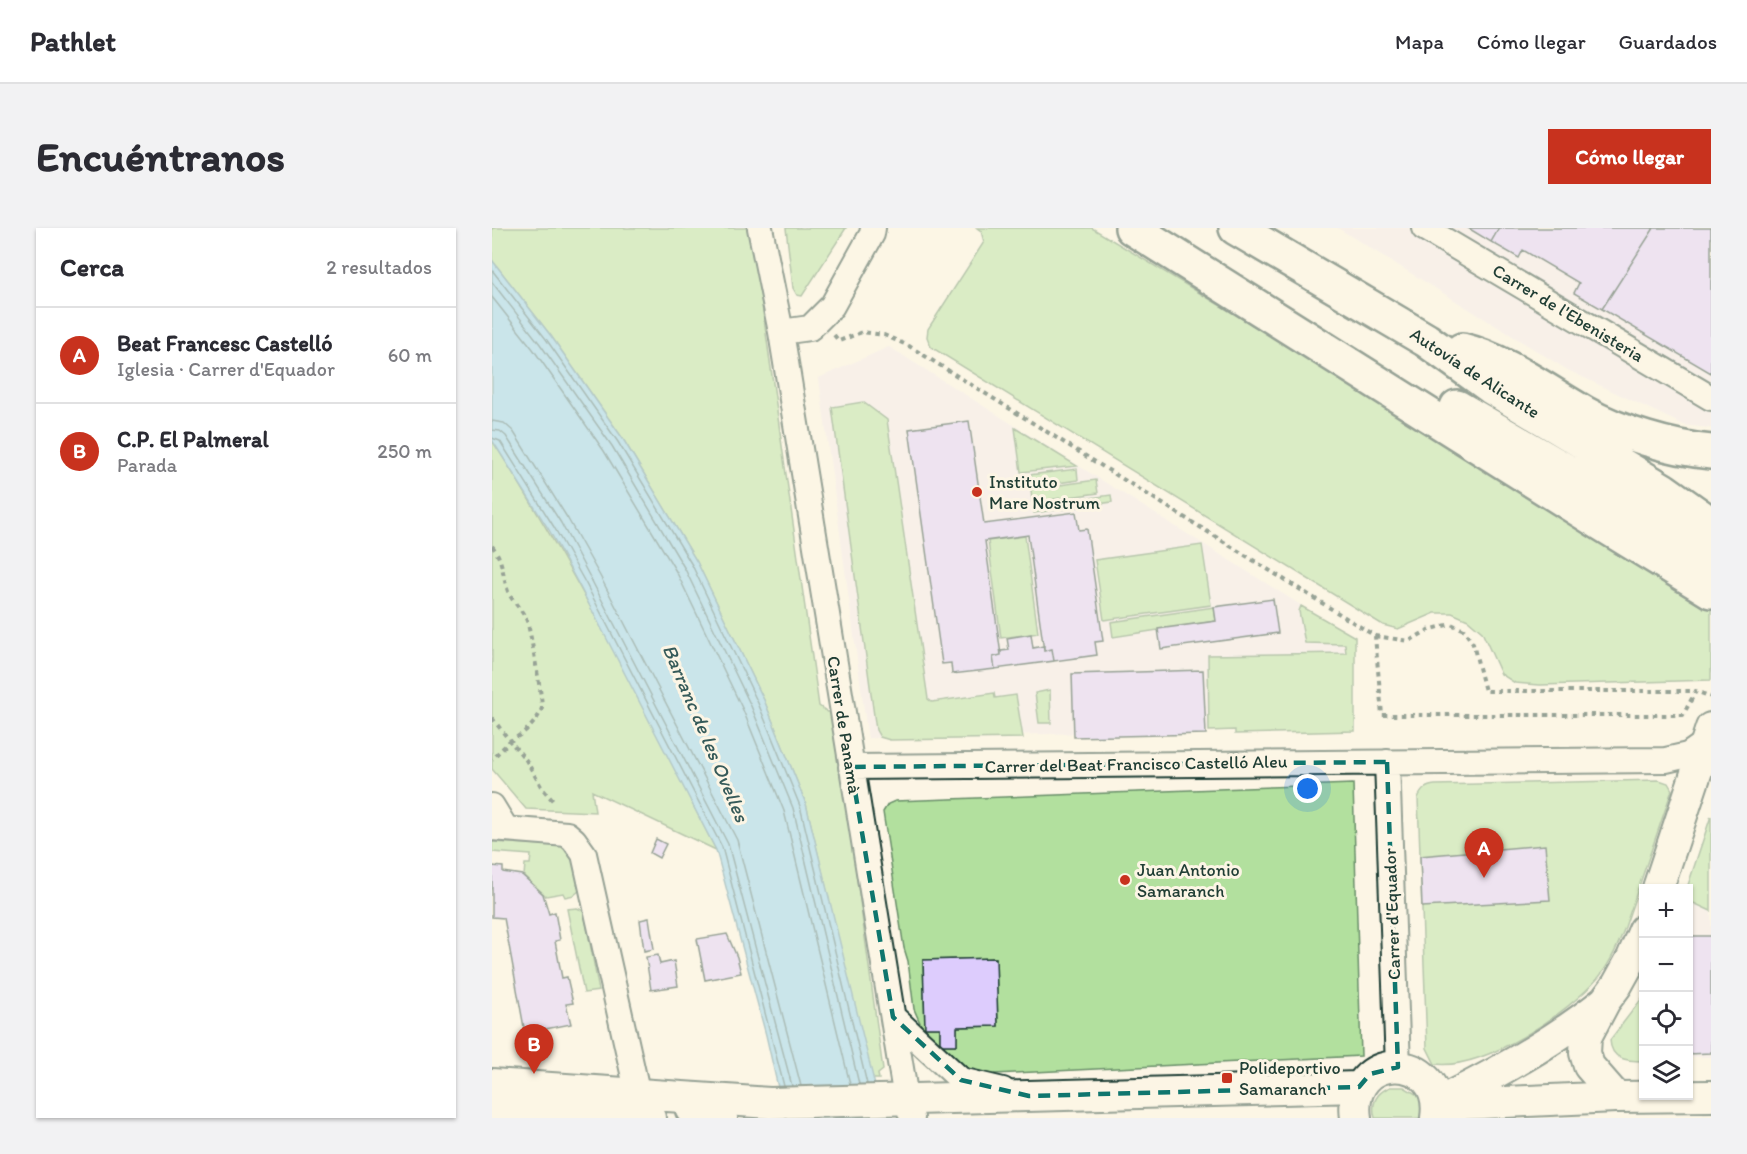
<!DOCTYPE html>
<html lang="es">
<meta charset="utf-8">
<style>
body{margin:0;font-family:Itim,sans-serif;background:#f2f2f3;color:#2b2b33}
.controls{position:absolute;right:18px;bottom:18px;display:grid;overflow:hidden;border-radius:0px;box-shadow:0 2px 4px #0004}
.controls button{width:54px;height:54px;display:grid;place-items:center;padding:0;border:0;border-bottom:2px solid #e1e1e2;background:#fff;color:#2b2b33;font:30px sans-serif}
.you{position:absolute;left:816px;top:561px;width:21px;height:21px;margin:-15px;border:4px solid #fff;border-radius:50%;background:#1a73e8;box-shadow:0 0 0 9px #1a73e833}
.badge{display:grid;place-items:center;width:39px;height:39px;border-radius:50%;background:#c8321e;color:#fff;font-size:20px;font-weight:700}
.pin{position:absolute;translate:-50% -50px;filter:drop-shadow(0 2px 3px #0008)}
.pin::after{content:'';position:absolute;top:32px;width:21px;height:18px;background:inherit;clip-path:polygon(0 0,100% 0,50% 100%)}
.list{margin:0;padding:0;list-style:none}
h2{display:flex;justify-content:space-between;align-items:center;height:78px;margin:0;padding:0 24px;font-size:26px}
h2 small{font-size:20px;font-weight:400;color:#7c7c81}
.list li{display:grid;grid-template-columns:39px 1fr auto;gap:18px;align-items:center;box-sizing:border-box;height:96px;padding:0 24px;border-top:2px solid #e1e1e2}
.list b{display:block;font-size:22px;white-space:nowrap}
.list p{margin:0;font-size:20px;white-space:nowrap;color:#7c7c81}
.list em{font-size:20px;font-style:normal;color:#7c7c81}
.icon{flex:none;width:33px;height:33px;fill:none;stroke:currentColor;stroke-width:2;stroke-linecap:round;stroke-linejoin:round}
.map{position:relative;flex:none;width:1219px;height:890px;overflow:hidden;border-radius:0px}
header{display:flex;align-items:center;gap:36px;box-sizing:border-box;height:84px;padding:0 30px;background:#fff;border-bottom:2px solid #e1e1e2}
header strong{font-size:28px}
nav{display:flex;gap:33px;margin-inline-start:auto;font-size:21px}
.intro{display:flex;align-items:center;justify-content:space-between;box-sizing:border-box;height:144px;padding:0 36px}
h1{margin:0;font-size:42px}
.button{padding:15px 27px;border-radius:0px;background:#c8321e;color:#fff;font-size:21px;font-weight:700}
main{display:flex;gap:36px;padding:0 36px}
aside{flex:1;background:#fff;border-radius:0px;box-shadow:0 2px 4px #0004}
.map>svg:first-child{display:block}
</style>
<header>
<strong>Pathlet</strong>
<nav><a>Mapa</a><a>Cómo llegar</a><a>Guardados</a></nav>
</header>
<div class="intro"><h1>Encuéntranos</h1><a class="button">Cómo llegar</a></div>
<main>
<aside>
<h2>Cerca<small>2 resultados</small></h2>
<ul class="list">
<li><span class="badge">A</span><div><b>Beat Francesc Castelló</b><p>Iglesia · Carrer d'Equador</p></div><em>60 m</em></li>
<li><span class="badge">B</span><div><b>C.P. El Palmeral</b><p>Parada</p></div><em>250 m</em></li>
</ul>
</aside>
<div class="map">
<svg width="1219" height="890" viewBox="0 0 1219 890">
<rect width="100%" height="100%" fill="#fcf5e5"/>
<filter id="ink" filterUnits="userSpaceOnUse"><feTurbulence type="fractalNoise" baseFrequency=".0167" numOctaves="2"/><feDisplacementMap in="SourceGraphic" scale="12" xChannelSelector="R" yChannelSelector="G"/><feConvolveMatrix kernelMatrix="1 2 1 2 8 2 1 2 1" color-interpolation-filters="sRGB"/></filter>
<g filter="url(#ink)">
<!-- built -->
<path fill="#f3e9ec" d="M846,0H1219V200L1192,197L1076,142Z
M397,119L853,405L857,499L376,510L327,150Z
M1219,586V829H1197L1196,660H1194Z"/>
<!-- green -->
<path fill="#b2e09e" stroke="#688e69" stroke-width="1.5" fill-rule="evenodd" d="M0,0H259L327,478L343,489L391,842L386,846L387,851H380L314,576L272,472L205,334L131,211L59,108L0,32Z
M294,0H354L310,68L305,67L301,60Z
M485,0H600L858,156L1219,382V452L1048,457L1023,455L1009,446L990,404L976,392L960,385H943L906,401L891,397L439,119L435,109L436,101L492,14L489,3Z
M371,174L395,192L436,471L440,474L502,465L503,470L524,467L531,510L398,512L388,509L384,502L340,179Z
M523,200L585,238L529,244Z
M0,212C85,343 153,483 224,622L100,563L103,584L34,581L0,541Z
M585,241L586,252L538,259L537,247Z
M604,252L606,265L540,274L539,261Z
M619,267L620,274L542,285L541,278Z
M533,308L546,405L509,410L496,313Z
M710,317L719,377L612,392L603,332Z
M809,378L863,409V503L743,506V502L717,503L716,427L854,425L853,416L813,415L807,383Z
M722,379L724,393L621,409L619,394Z
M558,462L559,495H547L543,465Z
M1167,552L1176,555L1180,562L1133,699C1126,717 1119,734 1107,749C1076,785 993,842 943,836L935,820L926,570C930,561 934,558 943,557Z
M861,556L869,828L502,846L474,841L432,804L422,781L416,733L412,720L391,584L396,576L403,573ZM504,730L506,798L465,799V817H448V800H433L431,732Z
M1219,588V683L1197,673L1195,660Z
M0,614L71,618L81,628L88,662L82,667L73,669L71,665L54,668L32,648L33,636H38L39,627L0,624Z
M85,680L92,683L107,763L92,765L75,681Z
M1151,769V833C1135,833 1119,832 1118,812Z
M898,859H912L929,869L931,890H883C879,876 884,865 898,859Z"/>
<!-- water -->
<path fill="#8ed0ef" stroke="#6295a4" stroke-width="1.5" d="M0,32L59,108L131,211L205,334L272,472L314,576L391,890H293L274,807L224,622L88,359L57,302L0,212Z"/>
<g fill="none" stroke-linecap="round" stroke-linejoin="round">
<!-- shore -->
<path stroke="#4b787f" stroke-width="1.5" d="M0,42L54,111L126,214L200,337L266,475L308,578L375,856
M0,54L48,116L120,218L193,341L259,478L301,580L367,856
M0,69L41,121L112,223L185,345L251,482L292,583L358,856
M0,193L12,195L21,203L76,291L108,348L245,612L309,858
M0,202L8,203L14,208L69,295L100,353L236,616L300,858
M0,210L8,213L62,299L94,356L230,619L292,858"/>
</g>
<!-- building -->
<path fill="#ddccfd" stroke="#1f3d34" stroke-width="1.5" d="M976,0H1007L999,14Z
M1007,0H1162L1110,81L1082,65L1087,55L1031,22L1027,30L999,14Z
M1162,0H1219V145L1110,81Z
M477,193L492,296L584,284L587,302L595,301L611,413L603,414L605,427L562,433L560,421L552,423L536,307L493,313L509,427L501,429L503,441L460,446L459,435L450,436L417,201Z
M781,371L786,405L669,421L666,401L724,393L722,379Z
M539,406L541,420L552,418V423L560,421L562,433L503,441L501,429L509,427V423L517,422L515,410Z
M711,442L714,506L582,509L580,446Z
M164,611L174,616L167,630L158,625Z
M1053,617L1058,672L930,679L928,628Z
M0,638L11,639V644L30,647L51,666L57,686L63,684L68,712L63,713L70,750L75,749L81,775L74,776L79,796L33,805L12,690L0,689Z
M157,690L162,721L152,723L148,692Z
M235,706L245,729L249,745L213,752L205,711Z
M1196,708H1219V825L1196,826Z
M166,727L168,736L182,733L186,758L159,762L154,729Z
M504,730L506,798L465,799V817H448V800H433L431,732Z"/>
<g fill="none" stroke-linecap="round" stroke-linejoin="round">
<defs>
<path id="minor" d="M268,0L289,104L414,871L420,890
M932,0L1219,170
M289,104L318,100L340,78L380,6L381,0
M895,534L906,839
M359,539L1174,532L1196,527L1213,515
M0,578L14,601
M0,600L75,606L82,612L92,626L146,867L156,878
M401,789L469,852L511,862
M196,883L223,885L233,890"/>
<path id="tertiary" d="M1166,660L1219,500
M0,856L278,875L867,859
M1124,869L1097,838L1093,825L1094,809L1113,773L1125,757L1140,730L1152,702
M951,872C1008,844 1064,813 1113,773
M946,877L1124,869L1219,868
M0,879L158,890
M864,890C854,821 954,822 944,890"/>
<path id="motorway" d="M640,0L1110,296L1219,363
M744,0L934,112L999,159L1171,262L1219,296
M970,122C1014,133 1053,163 1092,185C1128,205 1178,220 1219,224
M965,179L1219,327"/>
</defs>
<!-- minor casing -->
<use href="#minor" stroke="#1f3d34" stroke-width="28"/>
<!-- tertiary casing -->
<use href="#tertiary" stroke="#1f3d34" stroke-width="34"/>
<!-- motorway casing -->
<use href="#motorway" stroke="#1f3d34" stroke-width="38"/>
<!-- path -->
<path stroke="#1f3d34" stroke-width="4" stroke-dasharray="4.5 4.5" stroke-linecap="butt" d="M342,107L347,113L370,104L392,107L417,118L883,408L890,487H1191L1204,463L1219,469
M0,318C12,332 10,349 17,366C22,375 31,383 35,393C38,401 51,474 50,480C45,495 31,506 18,513L34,532L50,560L62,574
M883,408L917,413L936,402L959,396L972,402L981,416L993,463H1204
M0,490L18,513L0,531"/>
<!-- minor -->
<use href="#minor" stroke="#fcf5e5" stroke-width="24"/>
<!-- tertiary -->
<use href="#tertiary" stroke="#fcf5e5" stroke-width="30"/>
<!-- motorway -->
<use href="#motorway" stroke="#fcf5e5" stroke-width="33"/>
</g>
</g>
<!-- marked area -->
<path d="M0 0H1219V890H0ZM895,534L906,839L878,846L867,859L537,868L469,852L401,789L359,539Z" fill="#fcf5e5" fill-opacity=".55" fill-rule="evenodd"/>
<path fill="none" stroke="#0f766e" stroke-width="4.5" stroke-dasharray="12 8" stroke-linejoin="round" d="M895,534L906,839L878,846L867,859L537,868L469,852L401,789L359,539Z"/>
<!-- markers -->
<g fill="#c8321e" stroke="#fcf5e5" stroke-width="2">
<circle cx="485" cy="264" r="6"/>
<circle cx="633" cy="652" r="6"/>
<rect x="729" y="844" width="12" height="12" rx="3"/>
</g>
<g text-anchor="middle" stroke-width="6" stroke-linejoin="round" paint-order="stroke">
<!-- street labels -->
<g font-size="18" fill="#1f3d34" stroke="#fcf5e5">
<text transform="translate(1076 85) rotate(31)" y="6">Carrer de l'Ebenisteria</text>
<text transform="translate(983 145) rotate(33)" y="6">Autovía de Alicante</text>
<text transform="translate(352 497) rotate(81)" y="6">Carrer de Panamà</text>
<text transform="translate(644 536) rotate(-1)" y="6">Carrer del Beat Francisco Castelló Aleu</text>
<text transform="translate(900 686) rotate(-92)" y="6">Carrer d'Equador</text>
</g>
<!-- poi labels -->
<g font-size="18" fill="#1f3d34" stroke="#fcf5e5" text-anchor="start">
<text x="497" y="260">Instituto<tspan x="497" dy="21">Mare Nostrum</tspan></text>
<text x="645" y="648">Juan Antonio<tspan x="645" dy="21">Samaranch</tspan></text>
<text x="747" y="846">Polideportivo<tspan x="747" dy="21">Samaranch</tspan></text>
</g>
<!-- water labels -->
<g font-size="20" font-style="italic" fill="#355a59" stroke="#fcf5e5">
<text transform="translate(214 505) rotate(67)" y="7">Barranc de les Ovelles</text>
</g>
</g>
</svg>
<div class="controls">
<button>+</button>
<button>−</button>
<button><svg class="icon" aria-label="locate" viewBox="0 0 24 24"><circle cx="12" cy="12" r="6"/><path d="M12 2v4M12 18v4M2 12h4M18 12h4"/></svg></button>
<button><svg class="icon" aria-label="layers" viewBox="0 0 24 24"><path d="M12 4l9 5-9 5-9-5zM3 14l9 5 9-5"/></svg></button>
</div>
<div class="you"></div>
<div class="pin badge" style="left:992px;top:650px">A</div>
<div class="pin badge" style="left:42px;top:846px">B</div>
</div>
</main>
